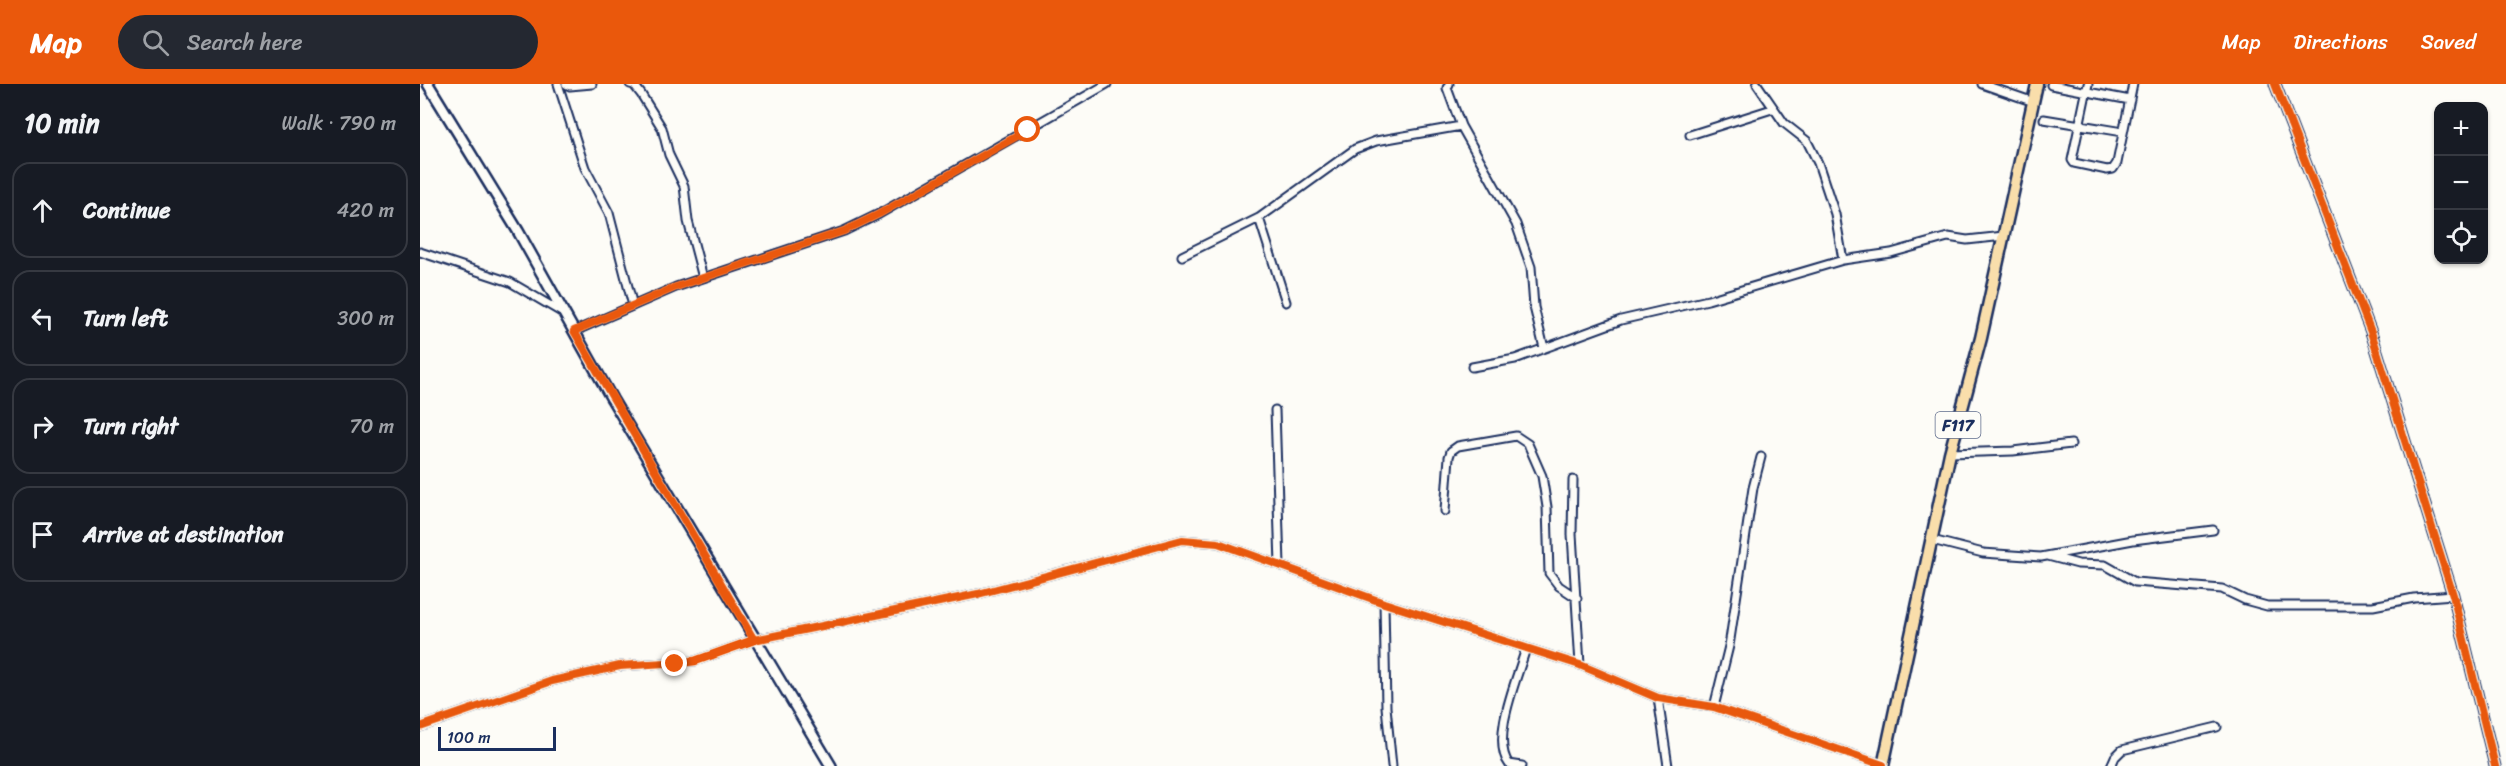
<!DOCTYPE html>
<meta charset="utf-8">
<style>
body{margin:0;font-family:Sriracha,sans-serif;background:#242831;color:#f1f3f6}
.controls{position:absolute;right:18px;top:18px;display:grid;overflow:hidden;border-radius:12px;box-shadow:0 2px 4px #0004}
.controls button{width:54px;height:54px;display:grid;place-items:center;padding:0;border:0;border-bottom:2px solid #363941;background:#171b24;color:#f1f3f6;font:30px sans-serif}
.scale{position:absolute;left:18px;bottom:15px;width:118px;box-sizing:border-box;padding-left:6px;border:3px solid #1b2f5e;border-top:0;font-size:16px;line-height:21px;white-space:nowrap;color:#1b2f5e;-webkit-text-stroke:4px #fdfcf7;paint-order:stroke}
.stop{position:absolute;width:18px;height:18px;margin:-14px;border:4px solid #ea580c;border-radius:50%;background:#fff}
.stop.end{background:#ea580c;border-color:#fff;box-shadow:0 2px 6px #0008}
.list{margin:0;padding:0;list-style:none}
h2{display:flex;justify-content:space-between;align-items:center;height:78px;margin:0;padding:0 24px;font-size:26px}
h2 small{font-size:20px;font-weight:400;color:#9ea1a6}
.list li{display:grid;grid-template-columns:39px 1fr auto;gap:18px;align-items:center;box-sizing:border-box;height:96px;margin:0 12px 12px;padding:0 12px;border:2px solid #363941;border-radius:18px}
.list b{display:block;font-size:22px;white-space:nowrap}
.list em{font-size:20px;font-style:normal;color:#9ea1a6}
.icon{flex:none;width:33px;height:33px;fill:none;stroke:currentColor;stroke-width:2;stroke-linecap:round;stroke-linejoin:round}
.map{position:relative;flex:none;width:2086px;height:682px;overflow:hidden}
header{display:flex;align-items:center;gap:36px;box-sizing:border-box;height:84px;padding:0 30px;background:#ea580c;color:#fff}
header strong{font-size:28px}
nav{display:flex;gap:33px;margin-inline-start:auto;font-size:21px}
.search{width:420px;height:54px;background:#242831;display:flex;align-items:center;gap:15px;box-sizing:border-box;padding:0 21px;border-radius:33px;color:#9ea1a6;font-size:22px}
main{display:flex}
aside{flex:1;background:#171b24}
.map>svg:first-child{display:block}
</style>
<header>
<strong>Map</strong>
<div class="search"><svg class="icon" aria-label="search" viewBox="0 0 24 24"><circle cx="10" cy="10" r="6"/><path d="M15 15l6 6"/></svg>Search here</div>
<nav><a>Map</a><a>Directions</a><a>Saved</a></nav>
</header>
<main>
<aside>
<h2>10 min<small>Walk · 790 m</small></h2>
<ul class="list">
<li><svg class="icon" aria-label="ahead" viewBox="0 0 24 24"><path d="M12 20V5M6 11l6-6 6 6"/></svg><div><b>Continue</b></div><em>420 m</em></li>
<li><svg class="icon" aria-label="left" viewBox="0 0 24 24"><path d="M17 20v-9H6M10 6l-5 5 5 5"/></svg><div><b>Turn left</b></div><em>300 m</em></li>
<li><svg class="icon" aria-label="right" viewBox="0 0 24 24"><path d="M7 20v-9h11M14 6l5 5-5 5"/></svg><div><b>Turn right</b></div><em>70 m</em></li>
<li><svg class="icon" aria-label="arrive" viewBox="0 0 24 24"><path d="M6 21V4h12l-3 4 3 4H6"/></svg><div><b>Arrive at destination</b></div></li>
</ul>
</aside>
<div class="map">
<svg width="2086" height="682" viewBox="0 0 2086 682">
<rect width="100%" height="100%" fill="#fdfcf7"/>
<filter id="ink" filterUnits="userSpaceOnUse"><feTurbulence type="fractalNoise" baseFrequency=".0167" numOctaves="2"/><feDisplacementMap in="SourceGraphic" scale="12" xChannelSelector="R" yChannelSelector="G"/><feConvolveMatrix kernelMatrix="1 2 1 2 8 2 1 2 1" color-interpolation-filters="sRGB"/></filter>
<g filter="url(#ink)">
<g fill="none" stroke-linecap="round" stroke-linejoin="round">
<defs>
<path id="minor" d="M138,0L165,84L189,129L213,222
M146,0L150,2L172,0
M210,0L214,1L221,10L242,44L249,71L264,102L268,137L283,194
M1029,0L1027,4L1041,42L1096,140L1111,183L1114,223L1124,264
M1337,0L1364,39L1387,57L1398,79L1415,130L1423,176
M1562,0L1614,18
M1668,0L1652,76L1654,79L1687,86L1693,85L1697,79L1713,0
M1631,1L1710,16
M1624,35L1703,48
M1270,51L1352,25
M839,134L866,218
M0,168L90,198L143,229
M762,172L839,134L935,65L956,57L1041,42
M155,247L256,203L424,147L459,130L687,0
M1052,283L1095,275L1201,236L1288,216L1423,176L1471,169L1528,153L1547,156L1584,152
M855,326L860,481
M1530,369L1593,367L1651,360
M1153,396L1152,450L1160,581
M1025,427L1029,373L1031,367L1038,362L1096,352L1108,360L1122,392L1127,423L1129,489L1139,502L1157,514
M1512,456L1563,469L1621,473L1713,456L1793,446
M1628,472L1658,480L1685,481L1715,498L1802,505L1825,516L1847,522H1953L1994,514L2033,511
M964,519L966,623L972,682
M1238,614L1248,682
M1294,623L1309,562L1333,404L1341,373
M0,643L132,597L200,582L275,577L334,556L558,510L762,456L798,459L964,519L1160,581L1238,614L1294,623L1463,681
M1102,682L1089,680C1070,655 1098,593 1106,564
M1691,682L1695,673L1702,666L1797,643"/>
<path id="tertiary" d="M1855,0L1951,248L2033,511L2075,682"/>
<path id="secondary" d="M8,0L98,147L192,315L411,682"/>
<path id="primary" d="M1463,682L1530,369L1561,254L1617,0"/>
</defs>
<!-- minor casing -->
<use href="#minor" stroke="#1b2f5e" stroke-width="11"/>
<!-- tertiary casing -->
<use href="#tertiary" stroke="#1b2f5e" stroke-width="13"/>
<!-- secondary casing -->
<use href="#secondary" stroke="#1b2f5e" stroke-width="14"/>
<!-- primary casing -->
<use href="#primary" stroke="#1b2f5e" stroke-width="15"/>
<!-- minor -->
<use href="#minor" stroke="#fdfcf7" stroke-width="7"/>
<!-- tertiary -->
<use href="#tertiary" stroke="#fdfcf7" stroke-width="8"/>
<!-- secondary -->
<use href="#secondary" stroke="#fdfcf7" stroke-width="9"/>
<!-- primary -->
<use href="#primary" stroke="#f9deab" stroke-width="10"/>
<defs>
<path id="cycleway" d="M1855,0L1951,248L2033,511L2075,682
M0,643L132,597L200,582L275,577L334,556L558,510L762,456L798,459L964,519L1160,581L1238,614L1294,623L1463,681"/>
</defs>
<!-- cycleway casing -->
<use href="#cycleway" stroke="#fdfcf7" stroke-width="11"/>
<!-- cycleway -->
<use href="#cycleway" stroke="#e8590c" stroke-width="8"/>
</g>
</g>
<g fill="none" stroke-linecap="round" stroke-linejoin="round" filter="url(#ink)">
<!-- route -->
<path stroke="#ea580c" stroke-width="8" d="M255,580L275,577L334,556L154,247L256,203L424,147L459,130L608,46"/>
</g>
<g text-anchor="middle" stroke-width="6" stroke-linejoin="round" paint-order="stroke">
<!-- shield labels -->
<rect fill="#fdfcf7" stroke="#5f6c8c" stroke-width="1.5" x="1515.5" y="328" width="45" height="26" rx="4.5"/>
<g font-size="16" font-weight="bold" fill="#1b2f5e">
<text x="1538" y="347">F117</text>
</g>
</g>
</svg>
<div class="controls">
<button>+</button>
<button>−</button>
<button><svg class="icon" aria-label="locate" viewBox="0 0 24 24"><circle cx="12" cy="12" r="6"/><path d="M12 2v4M12 18v4M2 12h4M18 12h4"/></svg></button>
</div>
<div class="scale">100 m</div>
<div class="stop" style="left:608px;top:46px"></div>
<div class="stop end" style="left:255px;top:580px"></div>
</div>
</main>
